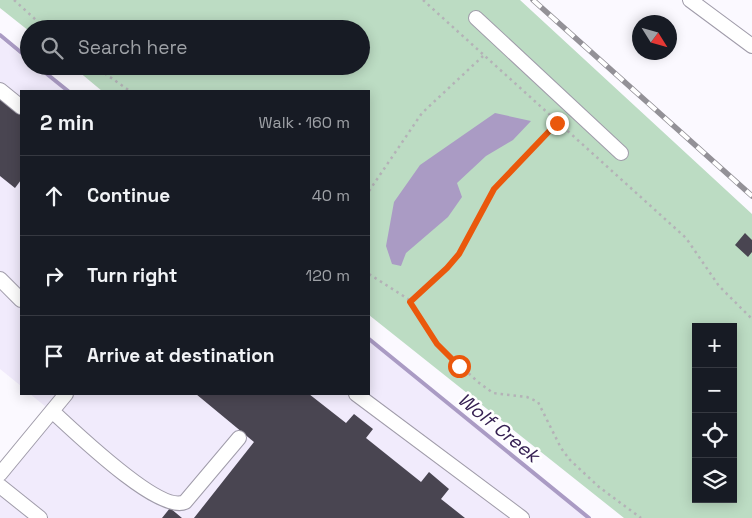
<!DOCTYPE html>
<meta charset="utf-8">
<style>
body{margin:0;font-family:"Space Grotesk",sans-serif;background:#242831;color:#f1f3f6}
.controls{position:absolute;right:15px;bottom:15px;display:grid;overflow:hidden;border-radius:0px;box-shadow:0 2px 12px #0003}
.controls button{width:45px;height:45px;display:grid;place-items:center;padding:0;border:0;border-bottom:1px solid #363941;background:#171b24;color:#f1f3f6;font:25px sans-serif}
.compass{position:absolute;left:632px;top:15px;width:45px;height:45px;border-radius:50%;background:#171b24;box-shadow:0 2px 12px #0003;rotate:127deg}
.stop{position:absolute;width:15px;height:15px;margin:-11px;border:4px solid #ea580c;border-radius:50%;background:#fff}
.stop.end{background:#ea580c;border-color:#fff;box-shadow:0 1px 5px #0008}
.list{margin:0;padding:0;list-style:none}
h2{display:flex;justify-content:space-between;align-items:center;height:65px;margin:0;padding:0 20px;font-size:21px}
h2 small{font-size:16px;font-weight:400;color:#9ea1a6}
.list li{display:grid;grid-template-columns:32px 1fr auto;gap:15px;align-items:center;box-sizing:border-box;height:80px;padding:0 20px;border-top:1px solid #363941}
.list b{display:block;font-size:19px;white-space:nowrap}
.list em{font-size:16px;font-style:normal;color:#9ea1a6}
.icon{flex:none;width:28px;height:28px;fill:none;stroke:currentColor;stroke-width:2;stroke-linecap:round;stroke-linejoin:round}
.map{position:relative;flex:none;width:752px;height:518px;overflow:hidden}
.search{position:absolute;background:#171b24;box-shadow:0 2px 12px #0003;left:20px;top:20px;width:350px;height:55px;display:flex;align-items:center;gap:12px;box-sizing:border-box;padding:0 18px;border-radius:28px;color:#9ea1a6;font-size:19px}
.panel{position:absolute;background:#171b24;box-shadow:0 2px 12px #0003;left:20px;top:90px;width:350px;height:305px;border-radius:0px}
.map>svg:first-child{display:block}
</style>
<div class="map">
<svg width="752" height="518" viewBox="0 0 752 518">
<rect width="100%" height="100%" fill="#fbf9ff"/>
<!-- built -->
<path fill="#f1ebfc" d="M0,38L29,62V66H34L66,91H21V386L0,369Z
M369,339L589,518H0V474L51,411L30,394H369Z"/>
<!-- green -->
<path fill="#bcdcc3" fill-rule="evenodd" d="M0,0H520L752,214V518H624L369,315V91H102L72,66H361V29H29V31L0,8ZM696,327H733V499H696Z"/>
<!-- water -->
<path fill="#aa9bc4" d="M495,113L531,121L513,140L486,156L457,183L462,197L448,217L406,253L401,266L392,264L386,246L394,202L420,165Z"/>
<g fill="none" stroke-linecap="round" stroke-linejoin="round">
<!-- stream -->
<path stroke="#aa9bc4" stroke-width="4" d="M0,35L29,59
M37,66L68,91
M369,339L589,518"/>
</g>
<!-- building -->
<path fill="#494551" d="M0,97L21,115V180L15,188L0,176Z
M745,233L752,240V252L748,257L735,245Z
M196,394H309L346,423L354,414L373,429L366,438L421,482L429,472L449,489L441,499L465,518H194L254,442Z
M170,508L182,518H162Z"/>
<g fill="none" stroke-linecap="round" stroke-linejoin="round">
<defs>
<path id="minor" d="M690,0L752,46
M476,18L621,153
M0,90L21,107
M0,279L21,300
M356,394L522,518
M52,411C73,430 159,514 185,502L239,438
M0,474L66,394
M0,486L40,518"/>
</defs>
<!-- minor casing -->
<use href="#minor" stroke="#a09caa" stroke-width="16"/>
<!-- path -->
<path stroke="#b4b2b7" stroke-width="2.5" stroke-dasharray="2.5 4" stroke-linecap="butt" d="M14,0L46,29
M423,0L686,238L719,286L752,319
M94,66L130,91
M369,191L422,113L483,56
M369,274L408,299L437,344L478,382L493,393L527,397L538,402L561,448L570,460L599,487L641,518
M410,302L447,268L459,254L493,189L557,123"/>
<!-- minor -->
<use href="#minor" stroke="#fff" stroke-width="14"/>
<defs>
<path id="rail" d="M533,0L752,196"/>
</defs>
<!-- rail casing -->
<use href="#rail" stroke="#939197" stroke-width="5.5"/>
<!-- rail -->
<use href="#rail" stroke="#fff" stroke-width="4" stroke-dasharray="11" stroke-linecap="butt"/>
</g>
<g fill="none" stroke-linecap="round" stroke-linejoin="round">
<!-- route -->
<path stroke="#ea580c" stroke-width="6" d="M459,366L437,344L410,302L447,268L459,254L494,189L557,123"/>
</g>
<g text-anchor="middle" stroke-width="5" stroke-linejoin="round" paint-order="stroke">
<!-- water labels -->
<g font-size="19" font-style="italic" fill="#362053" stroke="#fff">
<text transform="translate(499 427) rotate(39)" y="7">Wolf Creek</text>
</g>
</g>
</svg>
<div class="controls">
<button>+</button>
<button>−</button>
<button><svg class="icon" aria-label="locate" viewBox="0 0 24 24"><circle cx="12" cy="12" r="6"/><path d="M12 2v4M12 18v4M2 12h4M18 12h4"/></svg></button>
<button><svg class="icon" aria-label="layers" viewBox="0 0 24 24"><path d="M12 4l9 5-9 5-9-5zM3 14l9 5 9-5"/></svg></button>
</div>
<svg class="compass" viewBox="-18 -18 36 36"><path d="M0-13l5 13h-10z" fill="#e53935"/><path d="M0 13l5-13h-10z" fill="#9ea1a6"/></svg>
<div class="stop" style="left:459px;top:366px"></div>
<div class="stop end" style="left:557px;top:123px"></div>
<div class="search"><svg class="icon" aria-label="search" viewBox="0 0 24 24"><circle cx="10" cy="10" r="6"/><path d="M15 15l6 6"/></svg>Search here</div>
<section class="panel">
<h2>2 min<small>Walk · 160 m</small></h2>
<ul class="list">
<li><svg class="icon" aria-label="ahead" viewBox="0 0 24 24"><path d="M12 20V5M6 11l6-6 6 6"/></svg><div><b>Continue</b></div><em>40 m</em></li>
<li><svg class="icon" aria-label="right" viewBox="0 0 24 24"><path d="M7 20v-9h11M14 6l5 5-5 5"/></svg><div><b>Turn right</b></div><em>120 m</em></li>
<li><svg class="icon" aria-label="arrive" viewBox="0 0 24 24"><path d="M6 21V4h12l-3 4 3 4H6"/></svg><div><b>Arrive at destination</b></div></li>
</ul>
</section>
</div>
